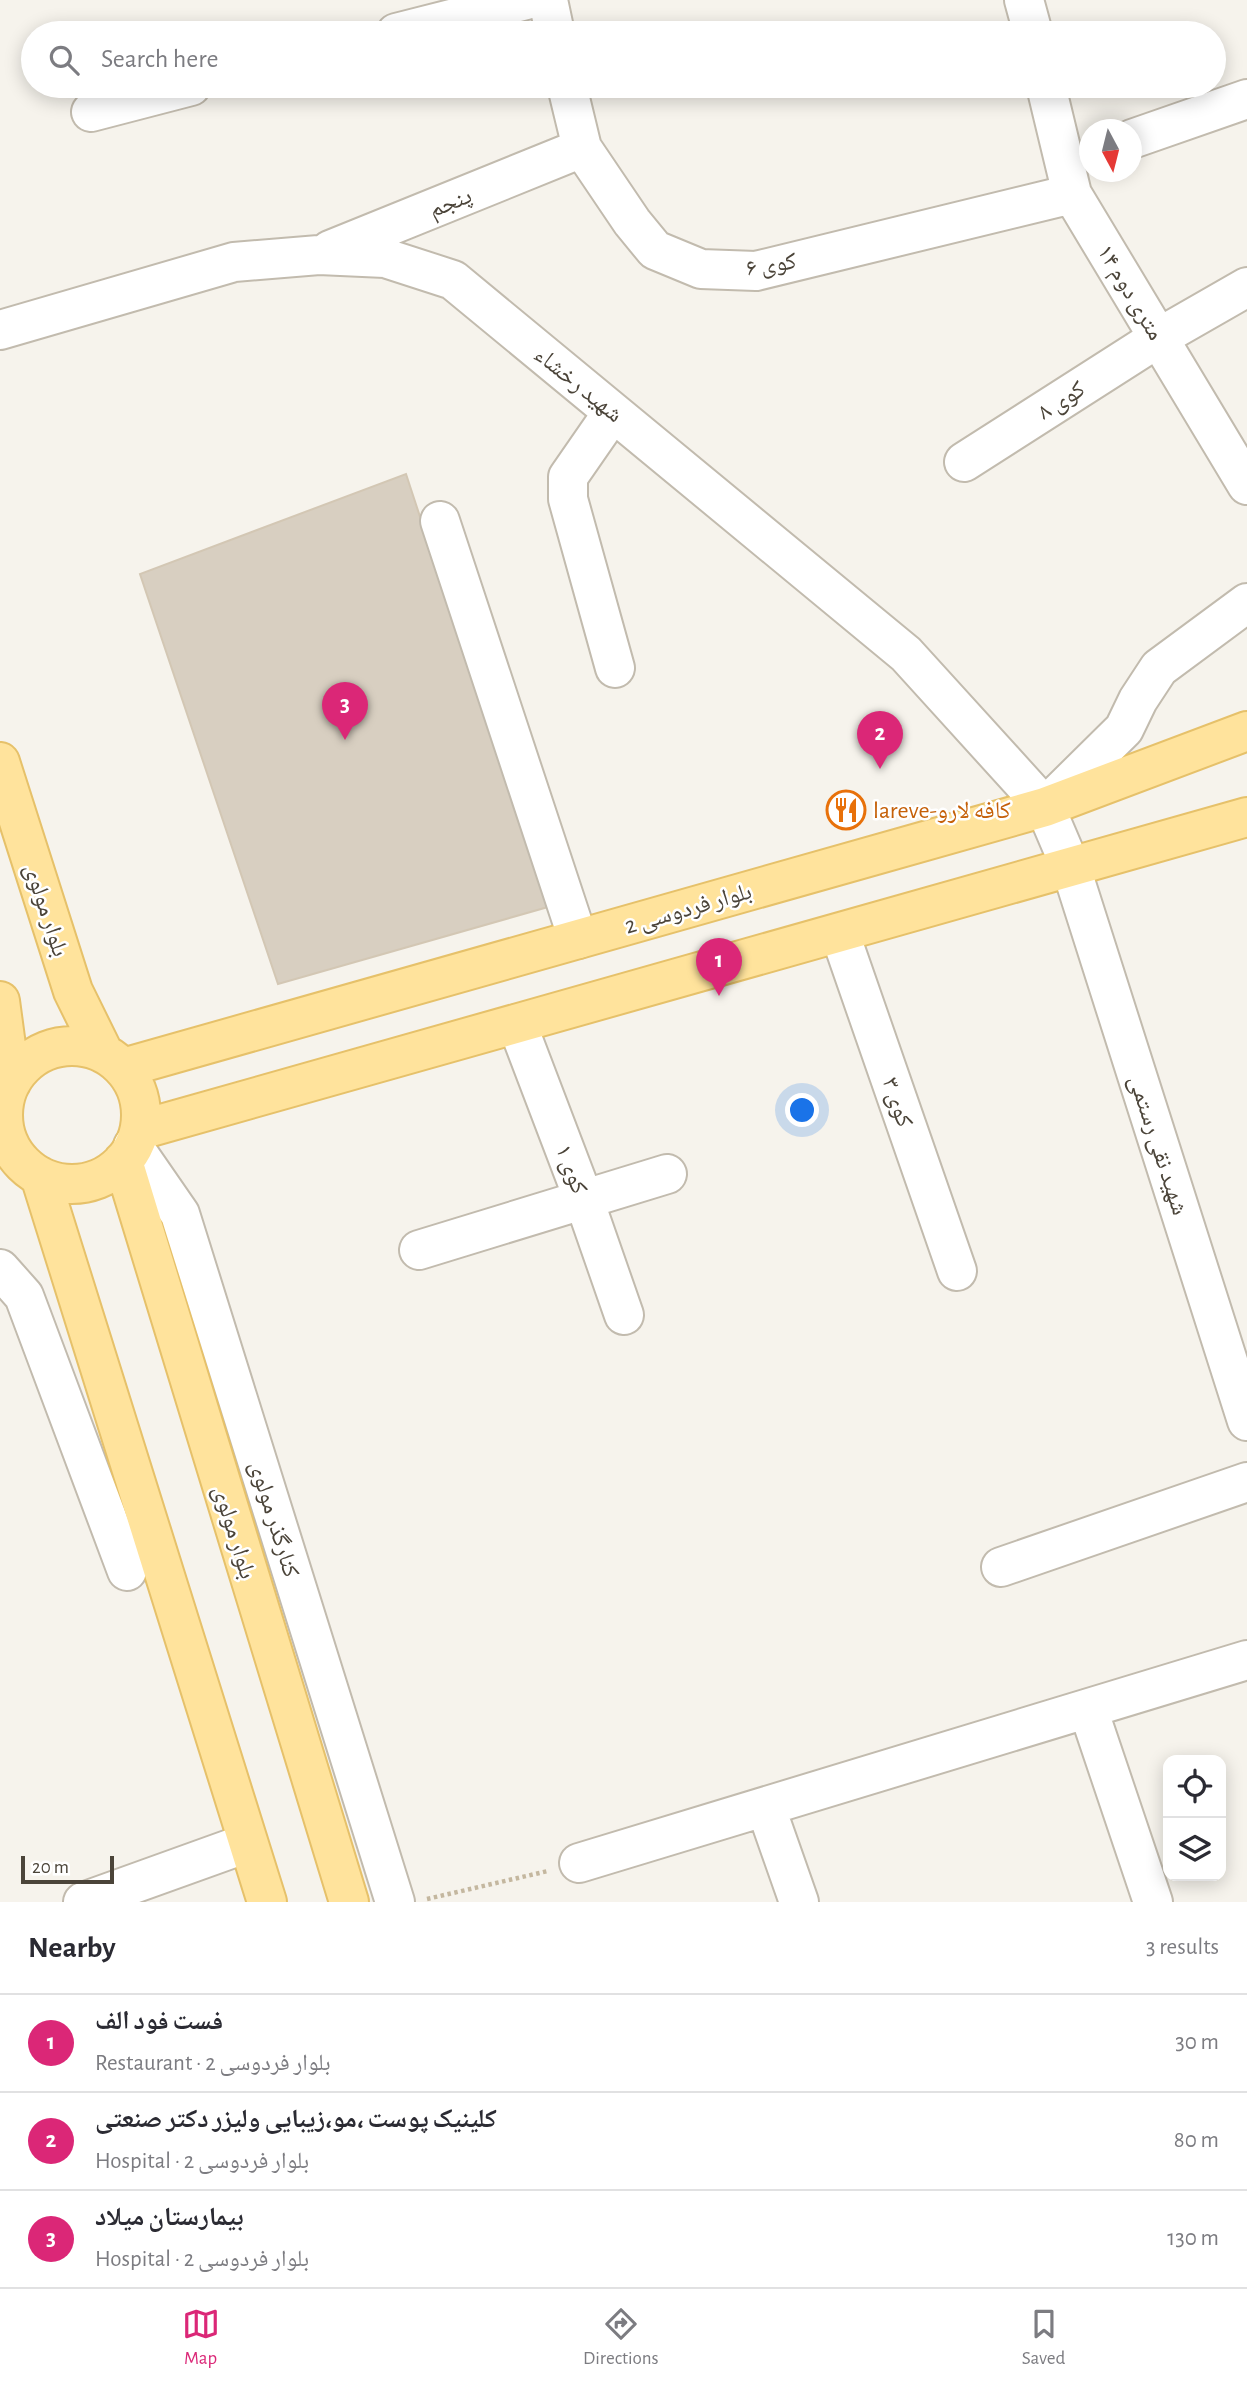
<!DOCTYPE html>
<meta charset="utf-8">
<style>
body{margin:0;font-family:"Alegreya Sans","Noto Naskh Arabic",sans-serif;background:#f7f7f7;color:#2b2b33}
.controls{position:absolute;right:21px;bottom:21px;display:grid;overflow:hidden;border-radius:14px;box-shadow:0 4px 18px #0003}
.controls button{width:63px;height:63px;display:grid;place-items:center;padding:0;border:0;border-bottom:2px solid #e1e1e2;background:#fff;color:#2b2b33;font:35px sans-serif}
.compass{position:absolute;left:1079px;top:119px;width:63px;height:63px;border-radius:50%;background:#fff;box-shadow:0 4px 18px #0003;rotate:173deg}
.scale{position:absolute;left:21px;bottom:18px;width:93px;box-sizing:border-box;padding-left:7px;border:4px solid #4b4439;border-top:0;font-size:19px;line-height:24px;white-space:nowrap;color:#4b4439;-webkit-text-stroke:5px #fff;paint-order:stroke}
.you{position:absolute;left:803px;top:1111px;width:24px;height:24px;margin:-18px;border:5px solid #fff;border-radius:50%;background:#1a73e8;box-shadow:0 0 0 10px #1a73e833}
.badge{display:grid;place-items:center;width:46px;height:46px;border-radius:50%;background:#db2777;color:#fff;font-size:23px;font-weight:700}
.pin{position:absolute;translate:-50% -58px;filter:drop-shadow(0 2px 4px #0008)}
.pin::after{content:'';position:absolute;top:37px;width:24px;height:21px;background:inherit;clip-path:polygon(0 0,100% 0,50% 100%)}
.list{margin:0;padding:0;list-style:none}
h2{display:flex;justify-content:space-between;align-items:center;height:91px;margin:0;padding:0 28px;font-size:30px}
h2 small{font-size:23px;font-weight:400;color:#7c7c81}
.list li{display:grid;grid-template-columns:46px 1fr auto;gap:21px;align-items:center;box-sizing:border-box;height:98px;padding:0 28px;border-top:2px solid #e1e1e2}
.list b{display:block;font-size:26px;white-space:nowrap}
.list p{margin:0;font-size:23px;white-space:nowrap;color:#7c7c81}
.list em{font-size:23px;font-style:normal;color:#7c7c81}
.icon{flex:none;width:38px;height:38px;fill:none;stroke:currentColor;stroke-width:2;stroke-linecap:round;stroke-linejoin:round}
.map{position:relative;flex:none;width:1247px;height:1902px;overflow:hidden}
.search{position:absolute;background:#fff;box-shadow:0 4px 18px #0003;left:21px;right:21px;top:21px;height:77px;display:flex;align-items:center;gap:18px;box-sizing:border-box;padding:0 24px;border-radius:38px;color:#7c7c81;font-size:26px}
.sheet{height:385px;background:#fff}
nav{display:flex;justify-content:space-around;align-items:center;box-sizing:border-box;height:98px;border-top:2px solid #e1e1e2;background:#fff;font-size:19px;color:#7c7c81}
nav a{display:grid;justify-items:center;gap:4px}
nav .on{color:#db2777}
.map>svg:first-child{display:block}
</style>
<div class="map">
<svg width="1247" height="1902" viewBox="0 0 1247 1902">
<rect width="100%" height="100%" fill="#f6f3ec"/>
<!-- building -->
<path fill="#d8cfc1" stroke="#d3c7b4" stroke-width="2" d="M406,474L548,907L278,984L140,574Z"/>
<g fill="none" stroke-linecap="round" stroke-linejoin="round">
<defs>
<path id="minor" d="M548,0L555,33
M1024,0L1033,33
M396,33L526,0
M567,86L582,148L632,222L655,250L701,269L756,271L1072,194
M1046,86L1072,194L1247,485
M91,112L191,86
M1132,139L1247,99
M330,250L582,148
M0,330L234,262L319,255L385,258L453,280L906,654L1045,807L1071,868L1247,1421
M613,412L568,477V499L615,668
M964,462L1158,338L1247,287
M440,521L578,939
M1045,807L1124,729L1138,700L1159,668L1247,603
M840,934L957,1271
M517,1024L584,1200L624,1315
M133,1146L180,1214L395,1902
M419,1250L667,1174
M0,1269L24,1296L127,1571
M1001,1567L1247,1482
M1088,1709L1153,1902
M766,1808L799,1902
M579,1863L1247,1660
M83,1902L247,1843"/>
<path id="major" d="M0,762L73,991L104,1054
M0,1001L11,1083
M3 1115a69 69 0 1 1 138 0a69 69 0 1 1-138 0Z
M123,1068L1045,807L1247,731
M140,1130L1247,817
M123,1161L349,1902
M40,1176L267,1902"/>
</defs>
<!-- minor casing -->
<use href="#minor" stroke="#c2bbae" stroke-width="42"/>
<!-- major casing -->
<use href="#major" stroke="#e6c16a" stroke-width="42"/>
<!-- path -->
<path stroke="#c4b79f" stroke-width="4.5" stroke-dasharray="3.5 3.5" stroke-linecap="butt" d="M427,1899L548,1871"/>
<!-- minor -->
<use href="#minor" stroke="#fff" stroke-width="38"/>
<!-- major -->
<use href="#major" stroke="#ffe39c" stroke-width="38"/>
</g>
<!-- icons -->
<defs>
<symbol id="restaurant-ring" viewBox="-11 -11 22 22"><circle r="9.5" fill="#fff" stroke="#e8710a" stroke-width="1.5"/><path d="M-5-6h1v4h1v-4h1v4h1v-4h1v5L-1.5 .5V6h-2V.5L-5-1ZM5-6V6H3V1.5H1.5Q1.5-4 5-6Z" fill="#e8710a"/></symbol>
</defs>
<g fill-rule="evenodd">
<use href="#restaurant-ring" x="824" y="788" width="44" height="44"/>
</g>
<g text-anchor="middle" stroke-width="5" stroke-linejoin="round" paint-order="stroke">
<!-- street labels -->
<g font-size="24" fill="#4b4439" stroke="#fff">
<text transform="translate(450 202) rotate(-22)" y="8">پنجم</text>
<text transform="translate(771 264) rotate(-9)" y="8">کوی ۶</text>
<text transform="translate(1131 292) rotate(59)" y="8">۱۴ متری دوم</text>
<text transform="translate(579 384) rotate(39)" y="8">شهید رخشاء</text>
<text transform="translate(1061 400) rotate(-33)" y="8">کوی ۸</text>
<text transform="translate(688 908) rotate(-16)" y="8">بلوار فردوسی 2</text>
<text transform="translate(47 910) rotate(72)" y="8">بلوار مولوی</text>
<text transform="translate(898 1102) rotate(71)" y="8">کوی ۳</text>
<text transform="translate(1159 1145) rotate(72)" y="8">شهید نقی رستمی</text>
<text transform="translate(572 1169) rotate(69)" y="8">کوی ۱</text>
<text transform="translate(275 1519) rotate(73)" y="8">کنارگذر مولوی</text>
<text transform="translate(235 1532) rotate(73)" y="8">بلوار مولوی</text>
</g>
<!-- food labels -->
<g font-size="24" fill="#c56008" stroke="#fff" text-anchor="start">
<text x="873" y="818">lareve-کافه لارو</text>
</g>
</g>
</svg>
<div class="controls">
<button><svg class="icon" aria-label="locate" viewBox="0 0 24 24"><circle cx="12" cy="12" r="6"/><path d="M12 2v4M12 18v4M2 12h4M18 12h4"/></svg></button>
<button><svg class="icon" aria-label="layers" viewBox="0 0 24 24"><path d="M12 4l9 5-9 5-9-5zM3 14l9 5 9-5"/></svg></button>
</div>
<svg class="compass" viewBox="-18 -18 36 36"><path d="M0-13l5 13h-10z" fill="#e53935"/><path d="M0 13l5-13h-10z" fill="#7c7c81"/></svg>
<div class="scale">20 m</div>
<div class="you"></div>
<div class="pin badge" style="left:719px;top:996px">1</div>
<div class="pin badge" style="left:880px;top:769px">2</div>
<div class="pin badge" style="left:345px;top:740px">3</div>
<div class="search"><svg class="icon" aria-label="search" viewBox="0 0 24 24"><circle cx="10" cy="10" r="6"/><path d="M15 15l6 6"/></svg>Search here</div>
</div>
<section class="sheet">
<h2>Nearby<small>3 results</small></h2>
<ul class="list">
<li><span class="badge">1</span><div><b>فست فود الف</b><p>Restaurant · بلوار فردوسی 2</p></div><em>30 m</em></li>
<li><span class="badge">2</span><div><b>کلینیک پوست ،مو،زیبایی ولیزر دکتر صنعتی</b><p>Hospital · بلوار فردوسی 2</p></div><em>80 m</em></li>
<li><span class="badge">3</span><div><b>بیمارستان میلاد</b><p>Hospital · بلوار فردوسی 2</p></div><em>130 m</em></li>
</ul>
</section>
<nav>
<a class="on"><svg class="icon" aria-label="map" viewBox="0 0 24 24"><path d="M3 6l6-2 6 2 6-2v14l-6 2-6-2-6 2zM9 4v14M15 6v14"/></svg>Map</a>
<a><svg class="icon" aria-label="directions" viewBox="0 0 24 24"><path d="M12 3l9 9-9 9-9-9zM9 14v-3h6M13 9l2 2-2 2"/></svg>Directions</a>
<a><svg class="icon" aria-label="saved" viewBox="0 0 24 24"><path d="M7 4h10v16l-5-4-5 4z"/></svg>Saved</a>
</nav>
